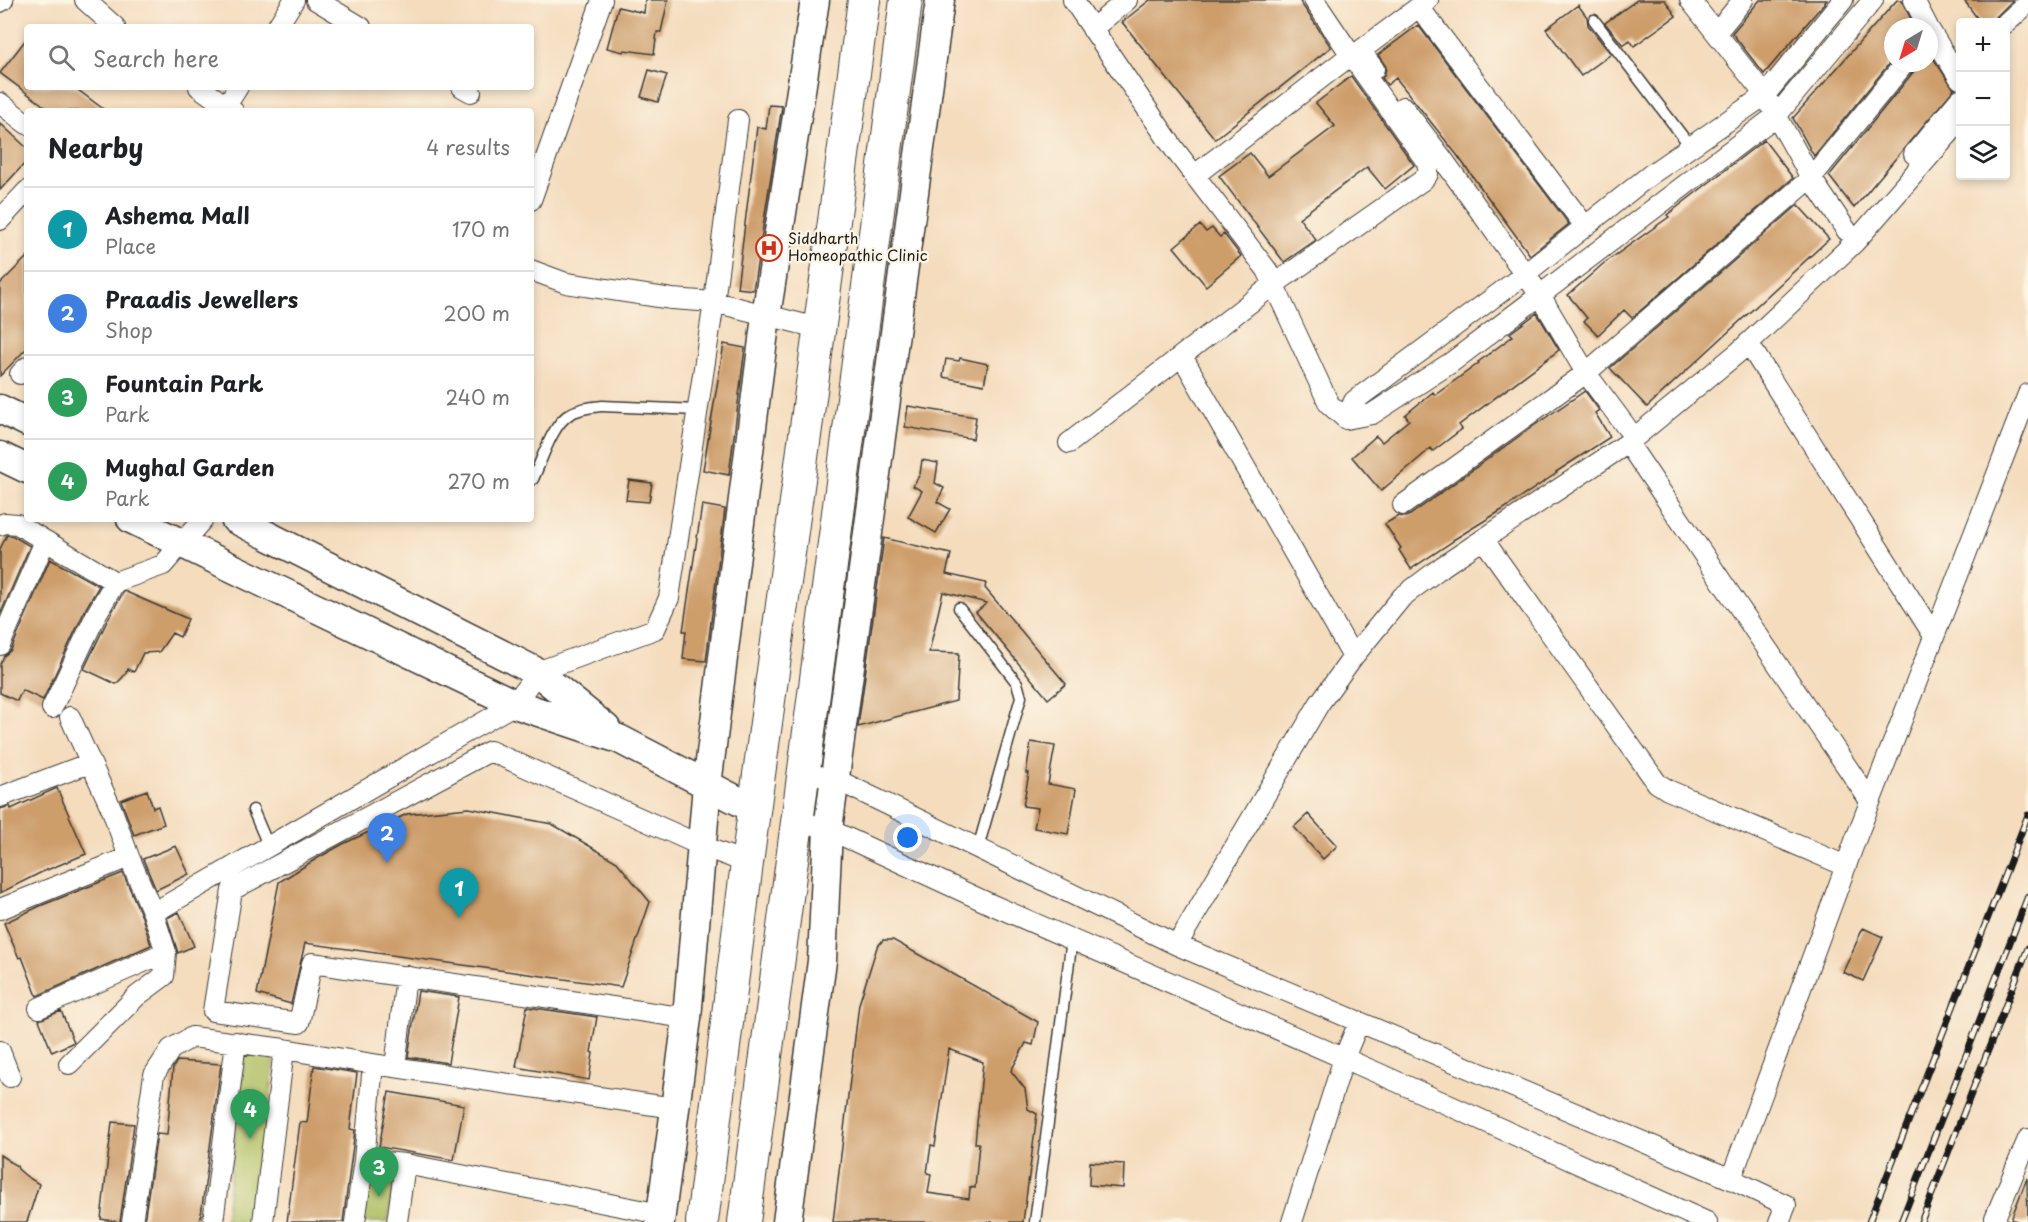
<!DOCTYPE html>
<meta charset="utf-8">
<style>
body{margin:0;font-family:"Playpen Sans",sans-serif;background:#f6f6f6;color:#202124}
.controls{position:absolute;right:18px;top:18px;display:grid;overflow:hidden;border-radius:6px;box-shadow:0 3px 9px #0003}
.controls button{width:54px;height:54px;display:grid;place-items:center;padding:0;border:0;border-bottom:2px solid #e0e0e0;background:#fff;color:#202124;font:30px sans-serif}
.compass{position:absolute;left:1884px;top:18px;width:54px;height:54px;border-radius:50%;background:#fff;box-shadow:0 3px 9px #0003;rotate:218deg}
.you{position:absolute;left:908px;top:838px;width:21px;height:21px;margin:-15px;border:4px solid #fff;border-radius:50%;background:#1a73e8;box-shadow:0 0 0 9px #1a73e833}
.badge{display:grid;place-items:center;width:39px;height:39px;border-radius:50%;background:#c8321e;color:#fff;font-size:20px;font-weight:700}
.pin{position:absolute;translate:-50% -50px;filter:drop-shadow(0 2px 3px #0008)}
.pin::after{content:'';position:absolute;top:32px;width:21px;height:18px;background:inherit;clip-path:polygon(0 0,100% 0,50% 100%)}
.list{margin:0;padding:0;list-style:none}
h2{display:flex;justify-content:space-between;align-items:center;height:78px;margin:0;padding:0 24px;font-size:26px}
h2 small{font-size:20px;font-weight:400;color:#757577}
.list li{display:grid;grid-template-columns:39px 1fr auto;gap:18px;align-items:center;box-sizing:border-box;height:84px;padding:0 24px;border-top:2px solid #e0e0e0}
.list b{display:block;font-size:22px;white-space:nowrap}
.list p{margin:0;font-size:20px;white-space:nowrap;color:#757577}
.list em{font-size:20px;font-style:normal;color:#757577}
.icon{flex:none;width:33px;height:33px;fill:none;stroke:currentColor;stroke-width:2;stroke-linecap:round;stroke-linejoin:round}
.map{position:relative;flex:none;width:2028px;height:1222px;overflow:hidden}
.search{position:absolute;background:#fff;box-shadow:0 3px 9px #0003;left:24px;top:24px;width:510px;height:66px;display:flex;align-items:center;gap:15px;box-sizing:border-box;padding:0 21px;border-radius:6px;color:#757577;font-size:22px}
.panel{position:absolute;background:#fff;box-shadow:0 3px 9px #0003;left:24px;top:108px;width:510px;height:414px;border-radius:6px}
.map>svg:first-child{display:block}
</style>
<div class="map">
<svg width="2028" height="1222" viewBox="0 0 2028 1222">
<rect width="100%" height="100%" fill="#fcf5e5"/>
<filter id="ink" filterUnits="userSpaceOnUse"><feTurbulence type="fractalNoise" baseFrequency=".0167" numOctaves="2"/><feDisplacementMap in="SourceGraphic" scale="12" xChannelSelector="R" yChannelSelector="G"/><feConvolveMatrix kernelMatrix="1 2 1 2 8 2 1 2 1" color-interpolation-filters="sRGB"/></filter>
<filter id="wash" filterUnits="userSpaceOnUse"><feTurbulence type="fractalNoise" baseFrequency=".008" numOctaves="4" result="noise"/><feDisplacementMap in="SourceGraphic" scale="24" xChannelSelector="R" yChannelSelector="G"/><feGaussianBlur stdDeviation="1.35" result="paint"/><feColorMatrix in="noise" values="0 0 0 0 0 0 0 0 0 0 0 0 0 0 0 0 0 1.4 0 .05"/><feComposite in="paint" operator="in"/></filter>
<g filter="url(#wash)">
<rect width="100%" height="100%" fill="#f4dcbd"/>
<!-- green -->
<path fill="#aebf62" stroke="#656e3f" stroke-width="1.5" d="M245,1050L275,1055L255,1222H225Z
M369,1172H395L388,1222H362Z"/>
<g id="blocks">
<!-- building -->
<path fill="#cd9d6a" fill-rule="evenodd" d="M645,0H668L661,32H657L654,54L624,50L623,52L607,48L618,7L644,13Z
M1150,0H1299L1331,47L1215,139L1122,22Z
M1637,0H1665L1676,16L1634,46L1630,40L1623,45L1605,23Z
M1760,0H1827L1764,74L1732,33Z
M1897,0H1902L1914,26L1893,27V59L1814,156L1793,118Z
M1964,0H2013L1991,22H1980Z
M1578,5L1587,17L1588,25L1611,54L1581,76L1546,29Z
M1418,25L1569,224L1530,255L1457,155L1396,78L1387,85L1382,78L1385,73L1386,67L1378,55Z
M27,38V87H74L106,111H51L0,73Z
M1929,52L1954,89L1854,208L1829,176L1914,71L1917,63H1929Z
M649,70L667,75L658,102L641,97Z
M1351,76L1414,165L1385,189L1367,167L1299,218L1316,240L1284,262L1219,176L1250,153L1268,176L1335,126L1316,103Z
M769,105L782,106L753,290L737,288L757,127L766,129Z
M0,123L27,148V161L0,190Z
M1764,140L1793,178L1632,318L1624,310L1598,335L1584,321L1587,318L1568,295L1603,264L1669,217L1667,215Z
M1798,205L1829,239L1647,407L1610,368Z
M1200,225L1206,232L1212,228L1220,237L1224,234L1241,256L1206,286L1174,247Z
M27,257V348L0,376V284Z
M1537,313L1559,350L1459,425L1462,429L1433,451L1431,448L1381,491L1352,457L1376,436L1382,442L1409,420L1405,415L1433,392L1435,395L1479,363L1478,362L1513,336L1510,333Z
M724,344L745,348L729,475L703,470Z
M960,358L988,364L984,385L943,377L946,359L959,361Z
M1585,391L1599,410L1595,413L1610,437L1556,472L1557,473L1502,510L1453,540V541L1411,569L1399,550L1401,548L1385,524L1398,516L1405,517L1410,515L1529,429Z
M908,406L976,417L973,439L905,427Z
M922,460L938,463L935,483L944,488L937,502L950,509L936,533L908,517L922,491L913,486L920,474Z
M629,480L652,483L649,502L626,500Z
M702,505L725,509L706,661L683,659L686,631H683Z
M7,535L13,536L30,546L0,615V549Z
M884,538L951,554L946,574L986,583L985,588L1066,684L1048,699L976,612L987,603L943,592L929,652L959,653L956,701L858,727Z
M50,559L99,586L86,608L43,700L22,690L17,701L0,693V664L4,656L11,650Z
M124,591L188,619L180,637L172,633L159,652L143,653L134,672L128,669L123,677L116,684L84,669L108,619Z
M1031,742L1055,746L1048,784L1076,789L1068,834L1034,828L1038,808L1023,806L1029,773H1026Z
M57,788L86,854L42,872L0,893V809L10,806L11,809Z
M147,790L153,808L158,806L164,824L134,835L121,800Z
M469,808L552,824L617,862L650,902L621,987L305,943L291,1004L257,994L279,882L316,859L343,844L407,814Z
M1308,814L1337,846L1323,859L1294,827Z
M176,846L189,874L156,890L143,859Z
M123,873L142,917L151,945L37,996L22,957L19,958L4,923L40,906Z
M179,912L194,946L178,953L167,918Z
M1863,928L1883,937L1863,981L1843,972Z
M883,940H893L1038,1022L1033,1045L1026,1043L1011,1071L1025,1089L1028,1109L1037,1114L1023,1222H833L859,1004L877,947ZM949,1049L983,1062L975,1143H979L975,1188L970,1187L969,1199L928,1193L931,1174L927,1173L931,1145L935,1146Z
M418,991L459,997L448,1063L408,1057Z
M527,1007L597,1017L591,1052L593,1053L589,1080L516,1067Z
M61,1011L74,1042L52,1052L39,1020Z
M177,1061L221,1064L200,1222H144L157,1134L167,1135L173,1068Z
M314,1066L357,1073L350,1129L355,1130L343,1222H287L300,1122L307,1123Z
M389,1092L464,1105L454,1160L379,1147Z
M112,1122L134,1124L120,1222L101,1219Z
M0,1155L17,1166L18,1169L26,1176L39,1184L27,1222H0Z
M1090,1162L1124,1164L1123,1188L1089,1185Z
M2027,1178L2028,1222H2019L2011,1219Z"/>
</g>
</g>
<g filter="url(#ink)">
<use href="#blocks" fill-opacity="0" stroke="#3c3934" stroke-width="1.5"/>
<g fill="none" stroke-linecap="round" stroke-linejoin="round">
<defs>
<path id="lane" d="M1594,20L1690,146
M533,479C542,460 552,424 570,414C580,408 592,407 602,406L698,410
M959,608L1017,683L1021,697L978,848
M253,810L268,845
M1035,1222L1072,939"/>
<path id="street" d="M85,0L115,27
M316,0L361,27
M1073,0L1175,150L1267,270L1329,404L1346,419L1372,414L1452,362L1777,115L1873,0
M1314,0L1351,55
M1690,0L1765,95L1811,178L1847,231
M1914,0L1928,27
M0,2L3,0
M1419,7L1585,226
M2006,23L2028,3
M277,27L294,0
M1092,29L1127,0
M1929,29L1960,79
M1716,33L1743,0
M1374,69L1360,51L1428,0
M199,87L233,111
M462,87L471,92
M0,103L27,124
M226,106L238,87
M1403,107L1442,158L1540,295L1586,373L1627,428
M1914,154L1960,99
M531,200L602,0
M0,220L27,191
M531,270L566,283L672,299L714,302L818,328
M1748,343L1934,636
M1182,356L1353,657
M20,374L27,367
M1346,419L1354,401L1362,395L1525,274L1650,175L1765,95L1843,0
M1069,443L1273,285L1423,180L1428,174V164L1351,55L1195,175
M1628,443L1870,801
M1403,505L1586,373L1811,178L1905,63
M0,525L5,523L17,524L115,582
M1483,539L1657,783L1668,790L1846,866
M0,645L45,541
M52,708L97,613L115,582L163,565L203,519
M803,773L835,779L1177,945L1731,1179L1786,1205L1779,1222
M0,797L90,763
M797,820L828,829L988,903L1380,1074L1707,1222
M0,909L129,857
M153,913L515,704L537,672L655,629L669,598L714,302L738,120
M1177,945L1319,704L1353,657L1402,597L1443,566L1628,443L1740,351L1855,242L1960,121
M39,1008L166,952
M687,1018L312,963L299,1023L213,1011L232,890L490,751L702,846L747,863
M0,1051L10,1077
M69,1064L137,996L164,976L166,952L153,913L129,857L112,810L70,717
M395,1067L406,976
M364,1160L405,1164L661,1214
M1731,1179L1855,841L2028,394
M132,1222L154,1075L171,1049L192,1037L284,1049L373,1064L674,1108
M213,1222L236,1042
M263,1222L284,1049
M355,1222L364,1160L373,1064
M397,1222L405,1164
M1292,1222L1344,1058L1359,1022
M1997,1222L1995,1218L2028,1139"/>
<path id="secondary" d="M0,409L27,422
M0,456L27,469
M131,519L515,704L619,739L754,809
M235,519L537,672L606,728
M660,1222L687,1018L707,785L766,316L815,0
M787,1222L822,961L828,829L940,0"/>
<path id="primary" d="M702,1222L747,863L864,0
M744,1222C796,814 854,408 906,0"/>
</defs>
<!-- lane casing -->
<use href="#lane" stroke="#3c3934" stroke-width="13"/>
<!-- street casing -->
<use href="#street" stroke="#3c3934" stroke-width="22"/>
<!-- secondary casing -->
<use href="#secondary" stroke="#3c3934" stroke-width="31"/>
<!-- primary casing -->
<use href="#primary" stroke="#3c3934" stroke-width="34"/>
<!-- lane -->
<use href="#lane" stroke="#fff" stroke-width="10"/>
<!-- street -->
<use href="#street" stroke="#fff" stroke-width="20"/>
<!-- secondary -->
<use href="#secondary" stroke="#fff" stroke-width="28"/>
<!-- primary -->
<use href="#primary" stroke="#fff" stroke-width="32"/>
<defs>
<path id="rail" d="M1869,1222L2028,815
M1901,1222L2028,896
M1921,1222L2028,948"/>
</defs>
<!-- rail casing -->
<use href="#rail" stroke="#1c1c1c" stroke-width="7"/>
<!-- rail -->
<use href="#rail" stroke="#fcf5e5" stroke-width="4.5" stroke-dasharray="14" stroke-linecap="butt"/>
</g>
</g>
<!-- icons -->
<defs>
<symbol id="hospital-ring" viewBox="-11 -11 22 22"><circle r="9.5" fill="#fcf5e5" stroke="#c8321e" stroke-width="1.5"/><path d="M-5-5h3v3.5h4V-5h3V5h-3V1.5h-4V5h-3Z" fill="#c8321e"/></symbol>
</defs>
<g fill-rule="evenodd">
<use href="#hospital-ring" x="754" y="233" width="30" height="30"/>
</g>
<g text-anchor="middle" stroke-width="4.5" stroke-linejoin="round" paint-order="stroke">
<!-- poi labels -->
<g font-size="15" fill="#1c1c1c" stroke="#fcf5e5" text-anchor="start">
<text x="788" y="244">Siddharth<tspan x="788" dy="17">Homeopathic Clinic</tspan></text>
</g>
</g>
</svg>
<div class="controls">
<button>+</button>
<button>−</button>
<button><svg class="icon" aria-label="layers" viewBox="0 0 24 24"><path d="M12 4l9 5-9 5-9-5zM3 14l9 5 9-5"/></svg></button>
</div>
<svg class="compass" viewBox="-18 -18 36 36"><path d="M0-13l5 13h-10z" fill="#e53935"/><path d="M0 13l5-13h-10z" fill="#757577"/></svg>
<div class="you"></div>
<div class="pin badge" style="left:459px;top:918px;background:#0f9aa8">1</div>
<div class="pin badge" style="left:387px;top:863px;background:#3f7fe0">2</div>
<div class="pin badge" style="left:379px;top:1197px;background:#2e9e5b">3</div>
<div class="pin badge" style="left:250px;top:1139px;background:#2e9e5b">4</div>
<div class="search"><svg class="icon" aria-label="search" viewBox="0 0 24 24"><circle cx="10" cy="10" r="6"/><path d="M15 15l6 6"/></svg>Search here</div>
<section class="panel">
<h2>Nearby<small>4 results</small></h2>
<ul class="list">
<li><span class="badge" style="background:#0f9aa8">1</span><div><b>Ashema Mall</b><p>Place</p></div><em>170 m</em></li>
<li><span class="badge" style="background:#3f7fe0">2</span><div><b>Praadis Jewellers</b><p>Shop</p></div><em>200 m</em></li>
<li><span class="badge" style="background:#2e9e5b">3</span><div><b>Fountain Park</b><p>Park</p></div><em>240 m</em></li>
<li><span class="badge" style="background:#2e9e5b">4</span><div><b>Mughal Garden</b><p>Park</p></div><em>270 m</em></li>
</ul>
</section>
</div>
